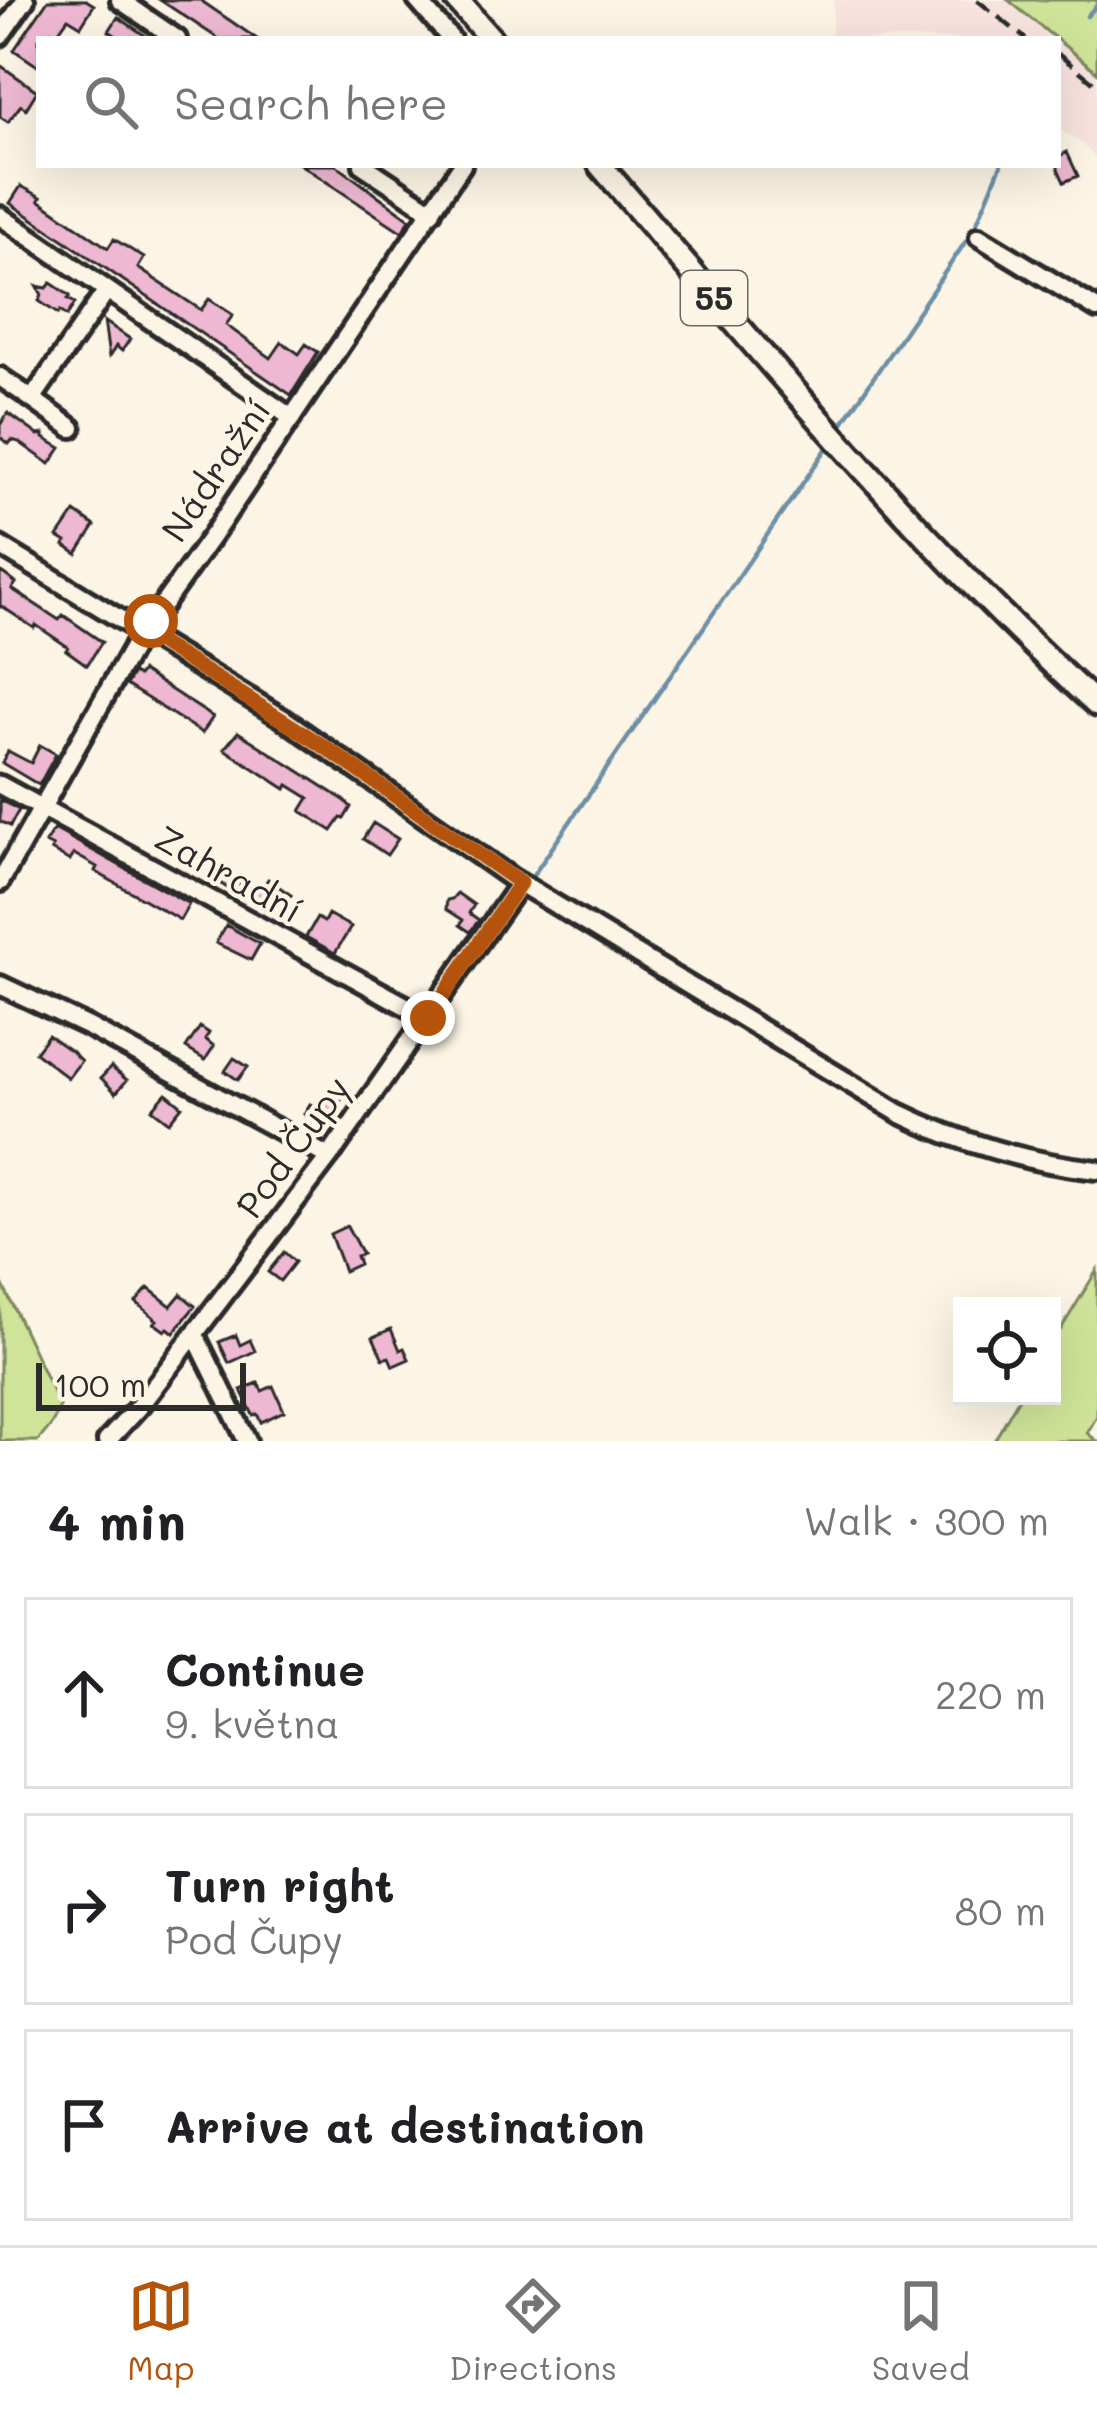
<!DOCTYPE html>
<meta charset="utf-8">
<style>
body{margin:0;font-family:Mali,sans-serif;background:#f2f2f2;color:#202124}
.controls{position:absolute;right:36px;bottom:36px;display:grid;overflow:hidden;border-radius:0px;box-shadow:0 12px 48px #0002}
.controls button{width:108px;height:108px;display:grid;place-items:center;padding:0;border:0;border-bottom:3px solid #e0e0e0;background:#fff;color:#202124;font:60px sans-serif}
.scale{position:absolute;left:36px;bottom:30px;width:210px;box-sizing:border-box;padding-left:12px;border:6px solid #2b2b2b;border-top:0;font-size:33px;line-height:42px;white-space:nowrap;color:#2b2b2b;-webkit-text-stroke:9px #fcf5e5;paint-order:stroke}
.stop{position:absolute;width:36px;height:36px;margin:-27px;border:9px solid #b45309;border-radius:50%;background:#fff}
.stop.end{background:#b45309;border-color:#fff;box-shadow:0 3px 12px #0008}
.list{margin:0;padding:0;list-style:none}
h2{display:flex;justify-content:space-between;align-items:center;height:156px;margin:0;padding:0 48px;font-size:51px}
h2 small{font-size:39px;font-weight:400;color:#757577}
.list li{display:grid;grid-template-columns:78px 1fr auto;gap:36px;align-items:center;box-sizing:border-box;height:192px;margin:0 24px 24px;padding:0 24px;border:3px solid #e0e0e0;border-radius:0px}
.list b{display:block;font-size:45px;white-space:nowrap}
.list p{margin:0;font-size:39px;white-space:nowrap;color:#757577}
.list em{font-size:39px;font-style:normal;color:#757577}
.icon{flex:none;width:66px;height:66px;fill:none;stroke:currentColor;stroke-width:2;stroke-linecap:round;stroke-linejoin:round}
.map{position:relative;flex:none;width:1097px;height:1441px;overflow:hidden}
.search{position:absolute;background:#fff;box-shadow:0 12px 48px #0002;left:36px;right:36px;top:36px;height:132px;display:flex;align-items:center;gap:30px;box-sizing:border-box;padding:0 42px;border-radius:0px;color:#757577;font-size:45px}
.sheet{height:804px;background:#fff}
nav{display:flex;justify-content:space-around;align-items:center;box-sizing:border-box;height:168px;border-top:3px solid #e0e0e0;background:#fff;font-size:33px;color:#757577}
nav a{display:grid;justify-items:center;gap:6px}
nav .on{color:#b45309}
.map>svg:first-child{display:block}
</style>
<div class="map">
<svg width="1097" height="1441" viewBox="0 0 1097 1441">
<rect width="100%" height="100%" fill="#fcf5e5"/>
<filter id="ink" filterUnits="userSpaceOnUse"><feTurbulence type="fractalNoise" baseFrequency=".00833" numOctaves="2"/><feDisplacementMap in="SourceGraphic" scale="24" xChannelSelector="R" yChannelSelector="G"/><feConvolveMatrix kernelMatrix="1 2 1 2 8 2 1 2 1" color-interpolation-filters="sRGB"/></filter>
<g filter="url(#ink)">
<!-- built -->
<path fill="#f8e3df" d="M834,0H1008L1056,39H831Z
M1058,40L1097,72V158L1076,139L1058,129Z"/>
<!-- green -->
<path fill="#cfe499" stroke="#7d8862" stroke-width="3" d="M1008,0H1097V72Z
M1097,1270V1416L1087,1433L1097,1441H994L1020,1396H1052V1344Z
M0,1279L60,1407L52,1424L38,1441H0Z"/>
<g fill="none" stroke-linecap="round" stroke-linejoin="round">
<!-- stream -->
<path stroke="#6d8fa6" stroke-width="4.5" d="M1087,16L1097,5
M976,225L1001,165
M838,430L966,241
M530,880L829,445"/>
</g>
<!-- building -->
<path fill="#eeb8d2" stroke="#2b2b2b" stroke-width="3" d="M48,0H86L94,5L81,26L68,18L56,35L51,31L45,39H39V67L14,50Z
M160,0H200L257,39H219Z
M118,17L150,39H121L109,31Z
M0,65L37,91L26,109L21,105L8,122L0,117Z
M1067,152L1078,176L1064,182L1058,169V157Z
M301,165H336L410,219L402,232Z
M21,186L41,197L39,200L108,248L114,239L144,258L138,268L201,310L209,299L233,315L226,325L271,358L282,342L299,354L306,344L318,352L291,395L10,203Z
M51,283L70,296L68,299L75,303L67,316L60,311L58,314L39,301L42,295L37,286L47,288Z
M104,321L130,339L122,351L116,346L109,357Z
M8,413L38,435L44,434V438L61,448L50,464L19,442L12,440L9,444L0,437V425Z
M75,512L95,526L77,554L64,545L66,542L58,537Z
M0,571L16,583L12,589L59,620L63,615L102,642L87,665L66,650L68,647L36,625L34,628L1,606L0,608Z
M142,671L213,717L202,733L126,685L133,673L138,676Z
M238,732L344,800L351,807L344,819L341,818L332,831L301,811L309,798L288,785L286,789L224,749Z
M40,745L56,754L39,785L2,763L8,751L31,763Z
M0,800L19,810L10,826L0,821Z
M373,823L398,839L387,855L363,839Z
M54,829L189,904L180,920L103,876L95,871L97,867L74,854L70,861L51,850L53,847L45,843Z
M221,871L241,884L244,878L261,889L268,879L291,895L278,913L271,908L269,911L245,895L243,898L215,880Z
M457,893L474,905L469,913L479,920L470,932L460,925L463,920L446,909L447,900L452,899Z
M328,914L351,927L335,953L306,937L317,918L324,922Z
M226,925L260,944L251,960L216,943Z
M200,1027L209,1033L205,1039L214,1046L205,1060L186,1048Z
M48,1035L71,1051L81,1061L68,1078L35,1052Z
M234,1058L248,1067L238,1080L225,1071Z
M111,1067L127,1080L116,1093L101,1078Z
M166,1093L182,1106L169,1122L152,1109Z
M329,1095L341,1100L327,1126L304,1114L310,1104L321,1110Z
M347,1226L362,1254L356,1256L359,1264L344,1271L330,1234Z
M284,1252L295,1262L280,1281L268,1272Z
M148,1288L171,1306L181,1294L195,1306L174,1333L168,1328L165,1331L154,1323L157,1320L136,1302Z
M391,1329L400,1350L404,1348L409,1359L393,1366L389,1357L383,1359L373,1337Z
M236,1335L240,1345L250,1340L255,1351L229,1363L219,1342Z
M258,1383L262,1391L273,1386L284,1411L261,1422L257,1414L253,1415L241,1390Z"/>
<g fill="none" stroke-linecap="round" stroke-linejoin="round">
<defs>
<path id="minor" d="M120,0L177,39
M417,0L451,39
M0,36L25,0
M363,165L432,211
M0,216L292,418
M979,237L1097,309
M0,377L32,399
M72,428L32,399L107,290
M0,546L284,719L510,877L899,1113C960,1143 1030,1163 1097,1170
M0,785L428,1018
M0,882L134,645L212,536L462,165
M0,985L89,1027L329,1157
M195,1335L247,1441
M107,1441L141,1404L329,1157L520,883"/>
<path id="major" d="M457,0L491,39
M600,165C759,350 915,540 1097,705"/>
</defs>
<!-- minor casing -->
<use href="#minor" stroke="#2b2b2b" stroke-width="26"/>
<!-- major casing -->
<use href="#major" stroke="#2b2b2b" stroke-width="30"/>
<!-- minor -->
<use href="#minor" stroke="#fcf5e5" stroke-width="16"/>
<!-- major -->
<use href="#major" stroke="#fcf5e5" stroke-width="21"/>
<!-- rail -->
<path stroke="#2b2b2b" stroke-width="4.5" stroke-dasharray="18 9" stroke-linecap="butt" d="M977,0L1026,39
M1058,54L1097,85"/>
</g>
</g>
<g fill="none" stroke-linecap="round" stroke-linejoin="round" filter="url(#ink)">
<!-- route -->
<path stroke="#b45309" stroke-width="15" d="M151,621L142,632L322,745L520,883L428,1018"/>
</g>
<g text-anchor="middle" stroke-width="9" stroke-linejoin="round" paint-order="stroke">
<!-- shield labels -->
<rect fill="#fcf5e5" stroke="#6a6863" stroke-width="3" x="681" y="271" width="66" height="54" rx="9"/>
<g font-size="33" font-weight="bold" fill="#2b2b2b">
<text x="714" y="310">55</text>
</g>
<!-- street labels -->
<g font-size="36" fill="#2b2b2b" stroke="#fcf5e5">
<text transform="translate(216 470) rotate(-56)" y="13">Nádražní</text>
<text transform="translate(229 874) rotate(29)" y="13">Zahradní</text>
<text transform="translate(293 1147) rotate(-54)" y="13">Pod Čupy</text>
</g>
</g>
</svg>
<div class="controls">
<button><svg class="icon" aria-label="locate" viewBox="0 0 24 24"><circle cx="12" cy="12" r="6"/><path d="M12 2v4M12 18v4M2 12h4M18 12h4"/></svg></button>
</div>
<div class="scale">100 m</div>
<div class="stop" style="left:151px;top:621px"></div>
<div class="stop end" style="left:428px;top:1018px"></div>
<div class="search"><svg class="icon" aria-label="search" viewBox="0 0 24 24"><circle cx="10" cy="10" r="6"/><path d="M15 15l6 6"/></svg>Search here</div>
</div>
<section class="sheet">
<h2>4 min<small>Walk · 300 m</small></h2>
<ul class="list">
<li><svg class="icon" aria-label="ahead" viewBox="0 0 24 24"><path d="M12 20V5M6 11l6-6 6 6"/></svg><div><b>Continue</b><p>9. května</p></div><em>220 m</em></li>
<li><svg class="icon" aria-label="right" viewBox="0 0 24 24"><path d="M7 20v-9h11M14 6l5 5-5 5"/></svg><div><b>Turn right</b><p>Pod Čupy</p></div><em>80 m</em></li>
<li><svg class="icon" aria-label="arrive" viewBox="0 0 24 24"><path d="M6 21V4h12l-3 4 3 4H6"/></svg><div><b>Arrive at destination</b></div></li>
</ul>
</section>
<nav>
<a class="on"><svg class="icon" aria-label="map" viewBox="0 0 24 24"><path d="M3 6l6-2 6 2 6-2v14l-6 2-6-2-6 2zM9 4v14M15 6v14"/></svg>Map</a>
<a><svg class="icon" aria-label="directions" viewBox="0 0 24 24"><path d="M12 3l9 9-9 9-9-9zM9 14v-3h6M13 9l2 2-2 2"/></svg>Directions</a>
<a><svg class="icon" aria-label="saved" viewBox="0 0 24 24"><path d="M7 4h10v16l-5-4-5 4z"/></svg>Saved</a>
</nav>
